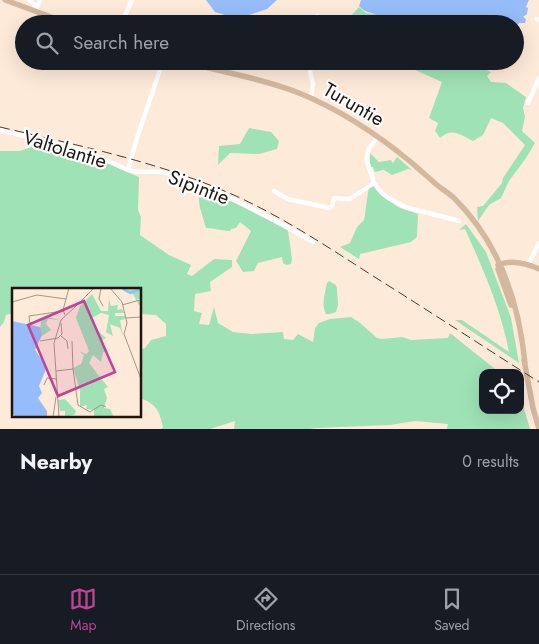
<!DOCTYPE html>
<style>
body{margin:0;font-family:Jost,sans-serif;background:#242831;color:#f1f3f6}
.controls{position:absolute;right:15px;bottom:15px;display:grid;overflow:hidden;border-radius:10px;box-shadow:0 5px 20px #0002}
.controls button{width:45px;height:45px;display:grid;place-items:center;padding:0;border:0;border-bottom:1px solid #363941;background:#171b24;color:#f1f3f6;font:25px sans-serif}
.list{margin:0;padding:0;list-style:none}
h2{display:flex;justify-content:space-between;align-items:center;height:65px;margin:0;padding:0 20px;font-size:21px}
h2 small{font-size:16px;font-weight:400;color:#9ea1a6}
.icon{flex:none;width:28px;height:28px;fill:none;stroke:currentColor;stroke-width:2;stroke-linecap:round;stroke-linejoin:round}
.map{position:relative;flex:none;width:539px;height:429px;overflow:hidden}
.search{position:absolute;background:#171b24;box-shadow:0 5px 20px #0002;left:15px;right:15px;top:15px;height:55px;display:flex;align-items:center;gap:12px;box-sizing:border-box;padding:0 18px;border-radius:28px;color:#9ea1a6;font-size:19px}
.sheet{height:145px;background:#171b24}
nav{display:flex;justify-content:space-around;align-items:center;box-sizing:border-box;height:70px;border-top:1px solid #363941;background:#171b24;font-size:14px;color:#9ea1a6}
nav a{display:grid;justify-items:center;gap:2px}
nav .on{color:#bf4497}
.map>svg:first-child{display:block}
</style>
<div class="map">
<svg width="539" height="429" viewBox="0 0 539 429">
<rect width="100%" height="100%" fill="#feead9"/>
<!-- green -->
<path fill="#9fe2b5" d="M359,7L366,13L374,14L385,24H361L347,20Z
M420,61H435L447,64C462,55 478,65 491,72L487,76L491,82L506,83L526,97L523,108L525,117L522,131L535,143L526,158L509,181L501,198L489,205L478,221L477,207L483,206L502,183L503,178L525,145L503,123L491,118L483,135L473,141C460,135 452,127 440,138L435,131L438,123L429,118L442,82L413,69Z
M249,128L271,132L279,141L277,149L259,154L230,153L218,165L219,146L240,144Z
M43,143L90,156L139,177L138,210L141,217L140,235L169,255L191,265L187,274L192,276L214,259L232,260V267L210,282L211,291L195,294L194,311L202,313L199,324L209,325L214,307L218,323L233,332L251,334L283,332L284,339L293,340L298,334L313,342L315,328L319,323L330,319L351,317L359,322L377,338L382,339L402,337L411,340L448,338L450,333L500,373H483V410H520V395L530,429H447L448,424L415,421L390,425L316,428L310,429H234L235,421L210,429H161L163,427C159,410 157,405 140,398V350L145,348L151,340L166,336V324L156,315L140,314V289H118L102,287V289H14V313L6,315L4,322L0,327V151H20Z
M369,152L379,162L391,160L393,163L397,157L412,170L408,169L392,175L384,170L375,172L373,167H370Z
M372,183L382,196L398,207L418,214L417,237L411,242L360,254L359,259L340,247L350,243L357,227L364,220L369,186Z
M197,186L221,196L288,230L292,259L291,264L286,265L283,263L282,257L258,263L254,271L243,272L236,261L251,231L240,222L236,228L231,229L230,231C222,231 215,228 206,228L200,208Z
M466,224L486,252L511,318L519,363L455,320H462L509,352C501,309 483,269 465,229L459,230Z
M329,281L336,285L337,288L338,305L336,312L330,314H326C321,305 325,293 327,283Z"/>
<!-- water -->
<path fill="#96bdfa" d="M206,0H277L267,9L240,18H234L215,12Z
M361,0H529L526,7L528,8L527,14L523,17L526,19L525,23H519L515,30V24H419L418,21C409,18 406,23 398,24C393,24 389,24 385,24C381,21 378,16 374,14C367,11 366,13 359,6Z"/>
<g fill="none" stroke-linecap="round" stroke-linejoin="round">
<!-- minor -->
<path stroke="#fff" stroke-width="4.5" d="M29,0L34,4L35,11
M36,10L40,0
M537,19L539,20
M121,24L132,0
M316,24L317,16
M163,61L136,141L128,170C141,174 154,170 167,173C179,176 191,182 203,186C242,202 277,221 313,242
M309,61L310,71L313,84L311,98
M528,103L539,78
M0,130L77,149L100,157L128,170
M378,136L368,150L367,161L374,183L381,192L387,197L405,207L459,221
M274,191L288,199L329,208L332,206L334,198L350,199L374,183
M528,265L539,243"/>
<!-- major -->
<path stroke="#d4b79f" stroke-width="5.5" d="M5,0L70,24
M182,61C221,72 262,78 299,93C341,110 377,134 412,163C420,170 429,178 437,185C443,190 450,194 455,199C499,243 519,303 525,363
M498,265C512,259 526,263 539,269
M498,269L511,305
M524,360L533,408L539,429"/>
<!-- rail -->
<path stroke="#493e35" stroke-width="1" stroke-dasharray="10 5" stroke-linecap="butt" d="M0,127C80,146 160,162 236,196C284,218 328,247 373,276C429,311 484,347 539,382"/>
</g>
<g text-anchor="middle" stroke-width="4.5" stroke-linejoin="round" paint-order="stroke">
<!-- street labels -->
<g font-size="20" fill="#1f170f" stroke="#fff">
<text transform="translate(354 104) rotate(30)" y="7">Turuntie</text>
<text transform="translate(65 149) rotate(17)" y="7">Valtolantie</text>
<text transform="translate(199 187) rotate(21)" y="7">Sipintie</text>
</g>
</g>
<!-- overview -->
<g transform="translate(12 288)">
<rect width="129" height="129" fill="#feead9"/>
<path d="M107,0H129V11H125L129,16L127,17L121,6ZM80,6L89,23H96L97,11L99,18L106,17L105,22L110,21L112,25H103V28H113L114,31L108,32L111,48L108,40L98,36L101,48L94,44L97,27L89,25L80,30L77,25L85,42L94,50L89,53L95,63L91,64L89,74L81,67L77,75L96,99L92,101L95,110L92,120L98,121L102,129H82V122L74,121L75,117L68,119V102L61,80L69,76L72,67L67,63L74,66L77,63L64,30L68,18ZM35,29L48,32L36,31L34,36L39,42L27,50L29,33ZM53,111L64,123L62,127L53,129V123H48L46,112Z" fill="#9fe2b5"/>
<path d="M0,33L28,39L30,47L23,62L35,79L27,98L30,105L26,110L35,123V129H3L0,124Z" fill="#96bdfa"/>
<path fill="none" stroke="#96bdfa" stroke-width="2.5" d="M111,1L118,5L129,1"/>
<path fill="none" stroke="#a59688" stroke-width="1" d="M89,0L87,11L91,18M98,0L110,14L115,35L112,46L129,91M0,14L25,7L54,11M110,17L128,12M63,19L82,0M53,27L51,22L57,0M114,30L129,29M18,36L17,28L51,23M49,48L55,53L56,61M28,53L46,50L50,46L49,35M61,81L66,117L78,124L89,117L94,119M44,83L61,81L60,53M32,97L35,90L45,91M41,129L44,109M47,129L42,55L49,32L64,18"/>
<path fill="#bf4497" fill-opacity="0.15" stroke="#bf4497" stroke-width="2.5" d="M72,13L103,84L46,108L16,37Z"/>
<rect width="129" height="129" fill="none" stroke="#1f170f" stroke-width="2.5"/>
</g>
</svg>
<div class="controls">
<button><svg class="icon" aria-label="locate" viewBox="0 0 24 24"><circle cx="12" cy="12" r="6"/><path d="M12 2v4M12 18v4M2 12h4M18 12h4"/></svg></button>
</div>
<div class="search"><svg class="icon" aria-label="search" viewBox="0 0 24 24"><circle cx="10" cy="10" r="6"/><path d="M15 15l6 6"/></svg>Search here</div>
</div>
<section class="sheet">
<h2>Nearby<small>0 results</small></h2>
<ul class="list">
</ul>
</section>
<nav>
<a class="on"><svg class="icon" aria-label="map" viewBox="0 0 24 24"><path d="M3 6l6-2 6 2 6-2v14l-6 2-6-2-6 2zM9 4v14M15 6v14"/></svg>Map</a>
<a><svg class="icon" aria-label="directions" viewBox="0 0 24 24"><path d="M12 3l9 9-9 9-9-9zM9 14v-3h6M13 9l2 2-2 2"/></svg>Directions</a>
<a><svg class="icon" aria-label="saved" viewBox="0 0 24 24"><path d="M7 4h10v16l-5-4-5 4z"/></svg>Saved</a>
</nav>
